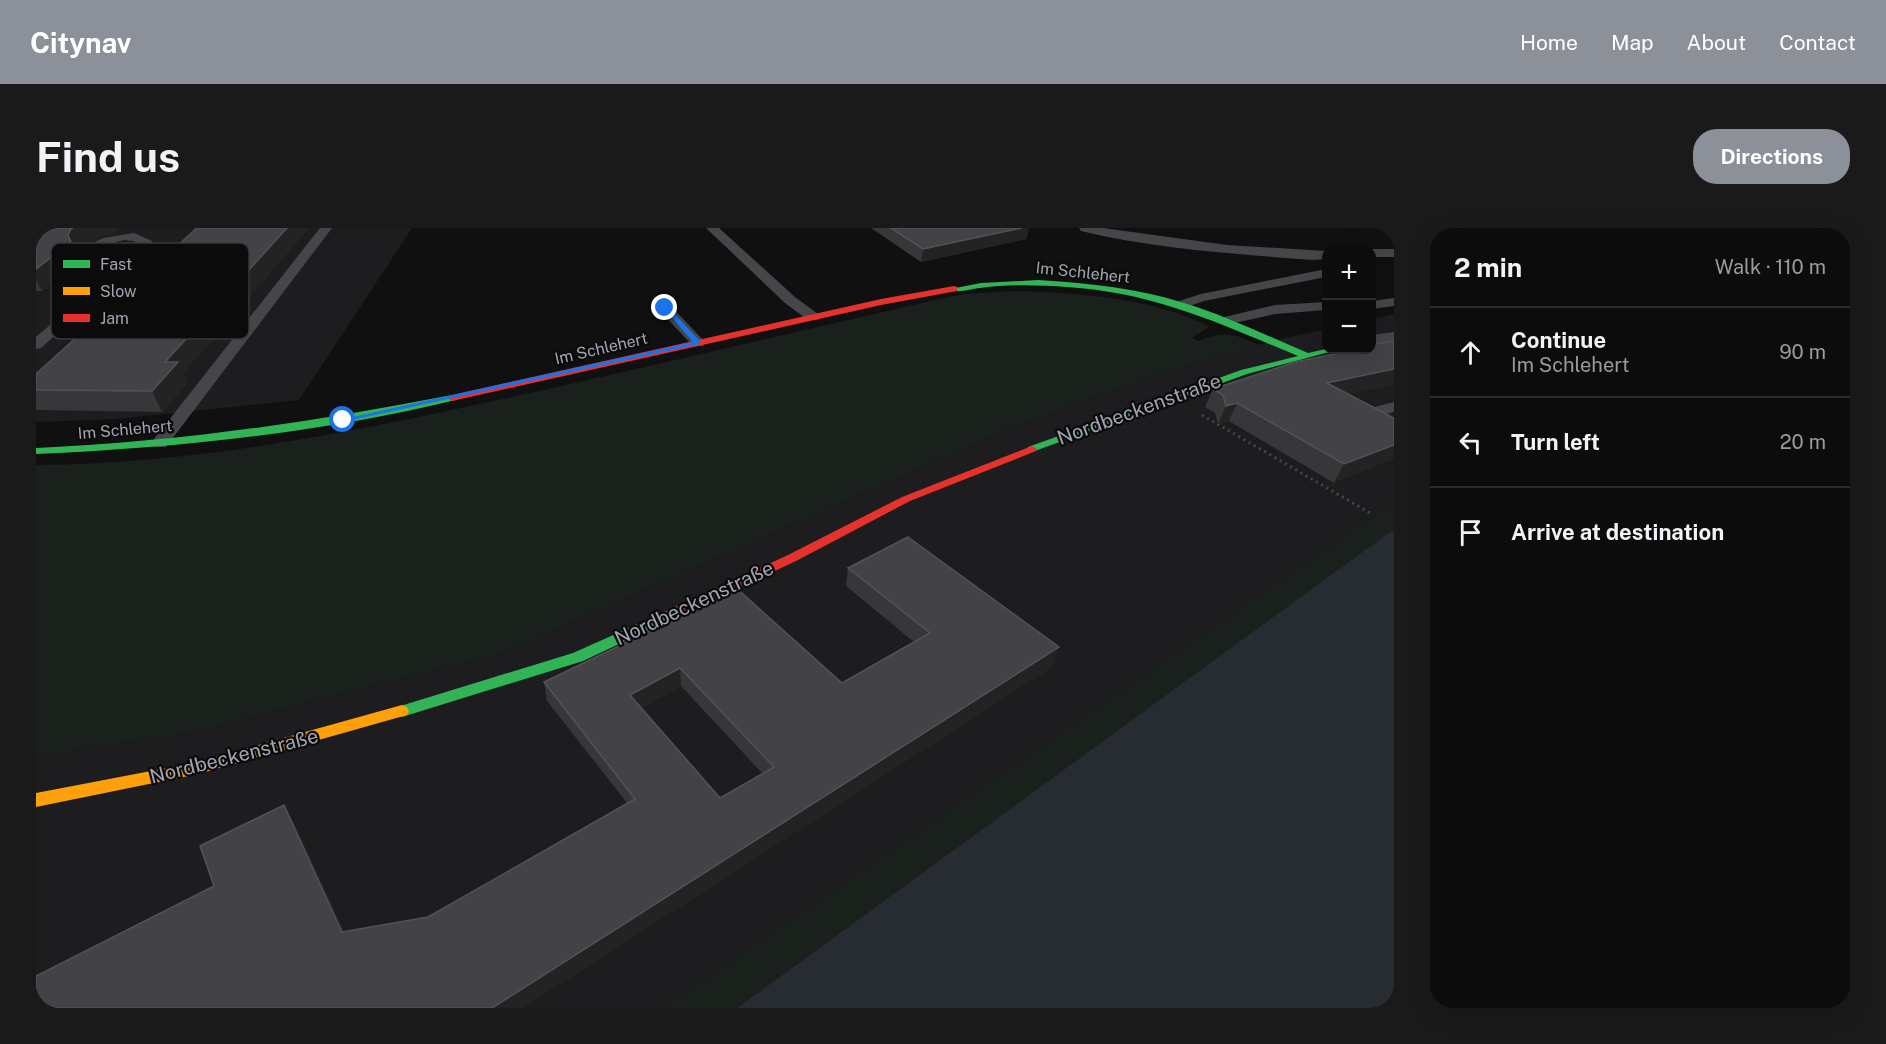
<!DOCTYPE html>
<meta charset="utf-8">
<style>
body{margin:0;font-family:"Public Sans",sans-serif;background:#1a1a1b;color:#f1f3f6}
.controls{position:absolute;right:18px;top:18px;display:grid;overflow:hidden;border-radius:12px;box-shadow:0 6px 24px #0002}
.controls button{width:54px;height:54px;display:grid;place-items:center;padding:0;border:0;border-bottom:2px solid #2c2c2e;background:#0c0c0d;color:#f1f3f6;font:30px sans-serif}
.stop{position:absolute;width:18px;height:18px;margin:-14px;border:4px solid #1a73e8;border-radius:50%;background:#fff}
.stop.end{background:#1a73e8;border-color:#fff;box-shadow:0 2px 6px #0008}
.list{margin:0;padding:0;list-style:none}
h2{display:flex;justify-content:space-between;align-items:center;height:78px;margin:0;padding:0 24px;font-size:26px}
h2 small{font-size:20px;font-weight:400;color:#9a9b9d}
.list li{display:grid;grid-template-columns:39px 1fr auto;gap:18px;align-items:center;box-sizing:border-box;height:90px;padding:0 24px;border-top:2px solid #2c2c2e}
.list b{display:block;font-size:22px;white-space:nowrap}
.list p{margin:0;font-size:20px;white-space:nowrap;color:#9a9b9d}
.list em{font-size:20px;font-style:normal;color:#9a9b9d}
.icon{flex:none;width:33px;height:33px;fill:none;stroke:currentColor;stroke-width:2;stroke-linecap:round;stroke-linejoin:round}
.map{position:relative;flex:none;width:1358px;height:780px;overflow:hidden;border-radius:24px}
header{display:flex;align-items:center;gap:36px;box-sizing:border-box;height:84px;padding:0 30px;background:#8c9099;color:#fff}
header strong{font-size:28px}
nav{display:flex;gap:33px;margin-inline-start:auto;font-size:21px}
.intro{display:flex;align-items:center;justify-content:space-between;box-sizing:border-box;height:144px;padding:0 36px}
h1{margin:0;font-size:42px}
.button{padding:15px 27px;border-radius:24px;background:#8c9099;color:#fff;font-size:21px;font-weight:700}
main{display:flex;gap:36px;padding:0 36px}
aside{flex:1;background:#0c0c0d;border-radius:24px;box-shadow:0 6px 24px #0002}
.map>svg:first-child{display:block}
</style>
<header>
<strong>Citynav</strong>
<nav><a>Home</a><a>Map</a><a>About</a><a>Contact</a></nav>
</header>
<div class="intro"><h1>Find us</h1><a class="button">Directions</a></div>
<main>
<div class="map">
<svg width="1358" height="780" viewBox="0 0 1358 780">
<rect width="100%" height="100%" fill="#101011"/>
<!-- built -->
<path fill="#1d1d1f" d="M0,0H376L263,172L81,191L0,194Z
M1358,86V274L628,780H0V529L159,504L467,425L973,201L1111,150L1236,113L1290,101V122H1336V91Z"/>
<!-- green -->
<path fill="#1a201b" d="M976,63C1034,64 1121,70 1173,99L1156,110L1163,113C1188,102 1199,106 1223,117L1111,150L973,201L467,425L159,504L0,529V237C158,236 317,204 471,170C615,138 759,104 903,71L928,66Z
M1358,274V302L701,780H628Z"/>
<!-- water -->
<path fill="#272c33" d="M1358,302V780H701L1350,307Z"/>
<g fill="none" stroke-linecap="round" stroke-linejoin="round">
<!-- path -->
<path stroke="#46474b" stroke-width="3" stroke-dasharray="2 4" stroke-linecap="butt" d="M1166,187L1334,285"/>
<!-- lane -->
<path fill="#454649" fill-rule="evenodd" d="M284,0H296L130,219H118L116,215L118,211Z
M670,0H683L759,69L782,86L784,89L782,92H772L749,75Z
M1043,0H1067L1191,17L1290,23V31L1277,32C1200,26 1120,21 1045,3Z
M98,5L116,13L118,16L113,24L5,120L0,121V109L57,60L61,44L47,35L43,24L45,21L67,10ZM89,12L97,13L105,17L73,45L72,40L57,30L56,25C66,18 77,14 89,12Z
M1336,21H1358V29H1336V22H1331Z
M1290,41V49L1168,73L1145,81L1138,77L1140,74L1165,66Z
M1358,70V78L1336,81V73Z
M1290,74V82L1239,86L1189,97L1182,93L1184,90L1239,77Z
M629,76L634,77L667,112L669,115L667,118H657L624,83L622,80L624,77Z
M1358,174V184L1337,189L1329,184L1331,181Z"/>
<!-- street -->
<path fill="#454649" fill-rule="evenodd" d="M1358,104V118L1336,121V107Z"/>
<!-- fast -->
<path fill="#30b455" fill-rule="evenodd" d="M1002,52C1052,55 1101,60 1148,75C1191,88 1231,108 1272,125L1290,121L1301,122L1211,146L996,224L991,221L992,219L1205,142L1262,128C1182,95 1120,65 1031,59C1002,57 973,56 944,60C935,61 921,66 914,61L945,55Z
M416,167L421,170L420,172C283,205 140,220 0,226V220C140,214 278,194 416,167Z
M631,383L636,385L638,388L636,391L547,433L366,489L361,487L359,483L361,479L537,425Z"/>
<!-- slow -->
<path fill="#ff9f0a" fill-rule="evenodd" d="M366,477L371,479L373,483L371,487L162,546L0,579V565L162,534Z"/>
<!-- jam -->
<path fill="#e5322d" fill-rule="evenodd" d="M918,58L921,59V63L845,77L416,173L411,170L416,167L845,71Z
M996,218L1001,221L1000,223L874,273L760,333L636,391L631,393L624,388L626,385L752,327L866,269Z"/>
</g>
<!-- wall -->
<path fill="#37373a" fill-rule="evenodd" d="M0,0H84L76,6L66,8L44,19L41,25L44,32L6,63H0Z
M161,0H273L147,145L151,155L126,184L0,182V146Z
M835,0H993L990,11L885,34Z
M1358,156L1312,166L1358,190L1298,255L1193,193L1182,196L1179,185L1169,179L1177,161Z
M812,340L1017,438L486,780H0L178,658L258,595L308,703L392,689L591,575L511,473L508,454L644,388V384L806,455L878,414L810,358ZM645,458L726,545L684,570L605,480Z"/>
<!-- shaded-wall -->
<path fill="#232324" d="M37,0H84L76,6L66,8L44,19L41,25L44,32L6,63L0,52V41L32,7L35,1Z
M251,0H273L147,145L151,155L126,184L116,163L129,134Z
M986,0H993L990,11L885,34L887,21Z
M1358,141V156L1282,173L1291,155Z
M1201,175L1193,193L1182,196L1190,178Z
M1358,217V231L1298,255L1308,236Z
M1023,419L1017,438L486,780H456Z
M644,440L645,458L596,485L594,467Z
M248,577L258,595L316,720L306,704Z"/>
<!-- building -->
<path fill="#434347" stroke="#525257" stroke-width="1.5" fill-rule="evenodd" d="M0,0H37L35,1L32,7L35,14L0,41Z
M161,0H251L129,134H142L116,163L0,162V146Z
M855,0H986L887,21Z
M1358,113V141L1291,155L1358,190V217L1308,236L1201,175L1190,178L1187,167L1177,161L1259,134L1317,122H1335V117Z
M872,309L1023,419L456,780H0V748L178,658L164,618L248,577L306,704L392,689L599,571L508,454L647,387L644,384L698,358L806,455L894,405L812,340ZM644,440L738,539L684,570L594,467Z"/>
<!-- route -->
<path fill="#1a73e8" d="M627,79H632L664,113V116L307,194L303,192L657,114Z"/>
<g text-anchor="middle" stroke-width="4.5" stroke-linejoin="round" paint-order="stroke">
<!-- far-street labels -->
<g font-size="16" fill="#a2a5b1" stroke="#0b0b0c">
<text transform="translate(1047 44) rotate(6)" y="6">Im Schlehert</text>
<text transform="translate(565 120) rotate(-13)" y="6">Im Schlehert</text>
<text transform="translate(89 201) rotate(-5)" y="6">Im Schlehert</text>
</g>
<!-- street labels -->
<g font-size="20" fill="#a2a5b1" stroke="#0b0b0c">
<text transform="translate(1103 181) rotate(-20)" y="7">Nordbeckenstraße</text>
<text transform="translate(658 375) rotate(-25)" y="7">Nordbeckenstraße</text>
<text transform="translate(198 528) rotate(-14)" y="7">Nordbeckenstraße</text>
</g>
</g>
<!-- legend -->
<rect x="15" y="15" width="198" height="96" rx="9" fill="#0b0b0c" stroke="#38393e" stroke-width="1.5"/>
<rect x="27" y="32" width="27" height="8" fill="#30b455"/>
<rect x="27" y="59" width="27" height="8" fill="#ff9f0a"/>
<rect x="27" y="86" width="27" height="8" fill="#e5322d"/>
<g font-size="16" fill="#a2a5b1">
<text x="64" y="42">Fast</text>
<text x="64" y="69">Slow</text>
<text x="64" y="96">Jam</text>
</g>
</svg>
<div class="controls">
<button>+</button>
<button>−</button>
</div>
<div class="stop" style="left:307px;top:192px"></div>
<div class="stop end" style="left:629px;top:80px"></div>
</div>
<aside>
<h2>2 min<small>Walk · 110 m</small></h2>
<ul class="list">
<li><svg class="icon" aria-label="ahead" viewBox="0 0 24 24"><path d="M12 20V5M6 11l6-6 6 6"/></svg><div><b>Continue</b><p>Im Schlehert</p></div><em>90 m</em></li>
<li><svg class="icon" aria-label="left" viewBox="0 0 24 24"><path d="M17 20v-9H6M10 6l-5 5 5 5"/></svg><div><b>Turn left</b></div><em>20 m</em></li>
<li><svg class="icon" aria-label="arrive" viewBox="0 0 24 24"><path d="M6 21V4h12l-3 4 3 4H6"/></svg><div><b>Arrive at destination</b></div></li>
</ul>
</aside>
</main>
